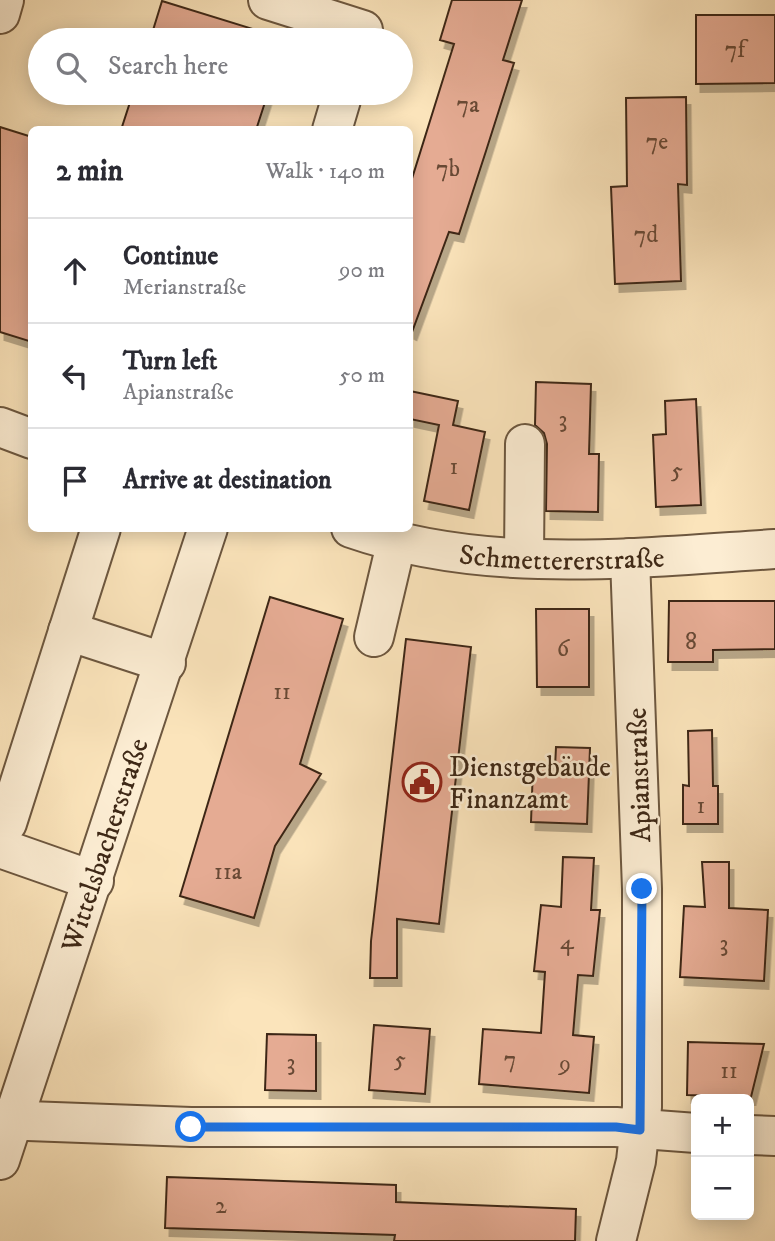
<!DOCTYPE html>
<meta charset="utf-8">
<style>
body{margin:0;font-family:"IM FELL DW Pica",serif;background:#f2f2f3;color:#2b2b33}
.controls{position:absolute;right:21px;bottom:21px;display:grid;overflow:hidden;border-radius:10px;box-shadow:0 4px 18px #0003}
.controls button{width:63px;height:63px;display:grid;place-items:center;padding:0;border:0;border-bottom:2px solid #e1e1e2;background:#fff;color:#2b2b33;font:35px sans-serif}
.stop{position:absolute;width:21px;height:21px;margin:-16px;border:5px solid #1a73e8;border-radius:50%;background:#fff}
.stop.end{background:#1a73e8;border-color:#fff;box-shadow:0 2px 7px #0008}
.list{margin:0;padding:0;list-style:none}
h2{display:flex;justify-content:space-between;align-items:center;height:91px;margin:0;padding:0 28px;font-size:30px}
h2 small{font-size:23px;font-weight:400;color:#7c7c81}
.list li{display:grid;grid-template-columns:46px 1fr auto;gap:21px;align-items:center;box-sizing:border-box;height:105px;padding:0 28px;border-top:2px solid #e1e1e2}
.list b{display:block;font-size:26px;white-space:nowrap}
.list p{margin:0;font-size:23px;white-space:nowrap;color:#7c7c81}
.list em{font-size:23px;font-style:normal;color:#7c7c81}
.icon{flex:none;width:38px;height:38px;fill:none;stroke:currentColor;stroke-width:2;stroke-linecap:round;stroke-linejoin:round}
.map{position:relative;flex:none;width:775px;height:1241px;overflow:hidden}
.search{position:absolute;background:#fff;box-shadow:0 4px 18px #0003;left:28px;top:28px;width:385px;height:77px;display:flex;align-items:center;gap:18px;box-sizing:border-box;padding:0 24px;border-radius:38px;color:#7c7c81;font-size:26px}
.panel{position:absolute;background:#fff;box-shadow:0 4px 18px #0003;left:28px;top:126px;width:385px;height:406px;border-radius:10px}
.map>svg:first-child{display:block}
</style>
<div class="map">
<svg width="775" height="1241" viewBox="0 0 775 1241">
<defs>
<filter id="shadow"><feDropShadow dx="4.5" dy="8" stdDeviation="0" flood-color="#0004"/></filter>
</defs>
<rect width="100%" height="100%" fill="#fbe4bb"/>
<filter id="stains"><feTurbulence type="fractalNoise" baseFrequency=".00286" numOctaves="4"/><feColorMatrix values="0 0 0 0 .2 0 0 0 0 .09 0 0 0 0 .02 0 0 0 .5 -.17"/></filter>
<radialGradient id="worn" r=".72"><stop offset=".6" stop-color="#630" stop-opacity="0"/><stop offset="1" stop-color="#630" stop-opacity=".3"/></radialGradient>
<!-- building -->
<path fill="#e5ab93" stroke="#3e2816" stroke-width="2" filter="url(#shadow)" d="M452,0H522L503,60L514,63L486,151L459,234L449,232L412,332L410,331V185L454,44L440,40Z
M162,1L269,34L268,40H150Z
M696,15H775V83L696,84Z
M133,93H268L256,130H121Z
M686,97L687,185L678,184L681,281L615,284L611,187L627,186L626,98Z
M0,127L32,137V342L0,332Z
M536,382L591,384L589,454H599L598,512L546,511L547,444L544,433L535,425Z
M410,391L458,401L453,425L485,432L469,510L424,501L439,425L410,419Z
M696,399L701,505L656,507L653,435L666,434L665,401Z
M270,597L343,619L300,764L321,774L275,846L254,918L180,896Z
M669,601H775V649L713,650V662H668Z
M536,609H589V687H537Z
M406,639L471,647L439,924L397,919V978H370L371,941Z
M712,730L713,786H718V824H683V785L689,786L688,731Z
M556,747L590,748L587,824L531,822L533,767L555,768Z
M563,857L594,858L591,910H600L593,976L578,975L573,1035L594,1037L589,1093L479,1084L483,1029L541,1033L545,972L534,971L541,905L561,907Z
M702,862H729V908L768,910L764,981L680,977L684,906L705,907Z
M374,1025L430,1029L425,1094L369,1090Z
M267,1034L316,1035V1091L265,1090Z
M688,1042L764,1044L751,1097L687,1095Z
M167,1177L396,1185V1202L576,1209L575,1241H394L395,1235L165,1228Z"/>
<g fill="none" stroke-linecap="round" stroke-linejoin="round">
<defs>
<g id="minor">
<path d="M268,0L363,30"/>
<path d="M0,14L4,0"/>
<path d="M332,130L343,93"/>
<path d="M0,427L32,439"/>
<path id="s1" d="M351,528C486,575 635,558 775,549"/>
<path d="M524,558L525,444"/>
<path d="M68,631L166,663"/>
<path d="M374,637L396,544"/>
<path d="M7,823L101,528"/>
<path d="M0,848L94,881"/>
<path d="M0,1120L191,1127H616L696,1133"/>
<path d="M749,1135L775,1136"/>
<path id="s2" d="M0,1160L208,528"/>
<path d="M616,1241L636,1161L642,1107V889L630,558"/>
</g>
</defs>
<!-- minor casing -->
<use href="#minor" stroke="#6d573f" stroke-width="42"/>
<!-- minor -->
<use href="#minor" stroke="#fcedd3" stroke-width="38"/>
</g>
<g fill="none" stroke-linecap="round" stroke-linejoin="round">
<!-- route -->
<path stroke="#1a73e8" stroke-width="9" d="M191,1127H616L640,1130L642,889"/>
</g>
<!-- icons -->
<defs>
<symbol id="civic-ring" viewBox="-11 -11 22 22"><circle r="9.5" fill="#fcedd3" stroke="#8f2418" stroke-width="1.5"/><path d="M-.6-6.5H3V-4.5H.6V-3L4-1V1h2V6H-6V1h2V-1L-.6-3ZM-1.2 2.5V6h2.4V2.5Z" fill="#8f2418"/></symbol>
</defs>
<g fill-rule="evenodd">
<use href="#civic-ring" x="400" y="760" width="44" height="44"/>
</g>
<g text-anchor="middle" stroke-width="5" stroke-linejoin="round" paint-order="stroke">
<!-- number labels -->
<g font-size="24" fill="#684935">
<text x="735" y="57">7f</text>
<text x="468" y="112">7a</text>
<text x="657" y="149">7e</text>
<text x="448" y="176">7b</text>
<text x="646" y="242">7d</text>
<text x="563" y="427">3</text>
<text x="454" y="474">1</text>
<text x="677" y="478">5</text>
<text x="691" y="649">8</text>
<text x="563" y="656">6</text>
<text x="282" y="699">11</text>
<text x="701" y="813">1</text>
<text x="228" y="879">11a</text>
<text x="567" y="949">4</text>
<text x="724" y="951">3</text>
<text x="400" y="1067">5</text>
<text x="510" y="1067">7</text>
<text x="291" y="1070">3</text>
<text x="565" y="1071">9</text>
<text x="729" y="1078">11</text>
<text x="221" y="1213">2</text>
</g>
<!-- street labels -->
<g font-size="28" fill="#3e2816" stroke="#fcedd3">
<text dy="10" stroke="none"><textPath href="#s1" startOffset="214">Schmettererstraße</textPath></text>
<text transform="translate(638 775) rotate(-92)" y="10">Apianstraße</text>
<text dy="10" stroke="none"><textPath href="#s2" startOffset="332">Wittelsbacherstraße</textPath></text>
</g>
<!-- poi labels -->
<g font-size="28" fill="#3e2816" stroke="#fcedd3" text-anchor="start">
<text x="449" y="776">Dienstgebäude<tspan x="449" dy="32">Finanzamt</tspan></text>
</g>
</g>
<rect width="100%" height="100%" filter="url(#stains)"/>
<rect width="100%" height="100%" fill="url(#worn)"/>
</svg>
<div class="controls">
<button>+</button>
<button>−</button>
</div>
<div class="stop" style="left:191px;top:1127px"></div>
<div class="stop end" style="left:642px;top:889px"></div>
<div class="search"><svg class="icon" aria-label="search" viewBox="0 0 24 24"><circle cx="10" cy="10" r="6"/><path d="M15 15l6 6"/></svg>Search here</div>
<section class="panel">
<h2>2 min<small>Walk · 140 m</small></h2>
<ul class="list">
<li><svg class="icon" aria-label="ahead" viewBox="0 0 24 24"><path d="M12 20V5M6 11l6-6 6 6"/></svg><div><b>Continue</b><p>Merianstraße</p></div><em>90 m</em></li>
<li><svg class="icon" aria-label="left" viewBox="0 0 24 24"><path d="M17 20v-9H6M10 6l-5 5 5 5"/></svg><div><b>Turn left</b><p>Apianstraße</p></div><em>50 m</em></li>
<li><svg class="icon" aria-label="arrive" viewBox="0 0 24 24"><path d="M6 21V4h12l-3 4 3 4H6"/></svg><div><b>Arrive at destination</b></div></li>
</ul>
</section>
</div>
